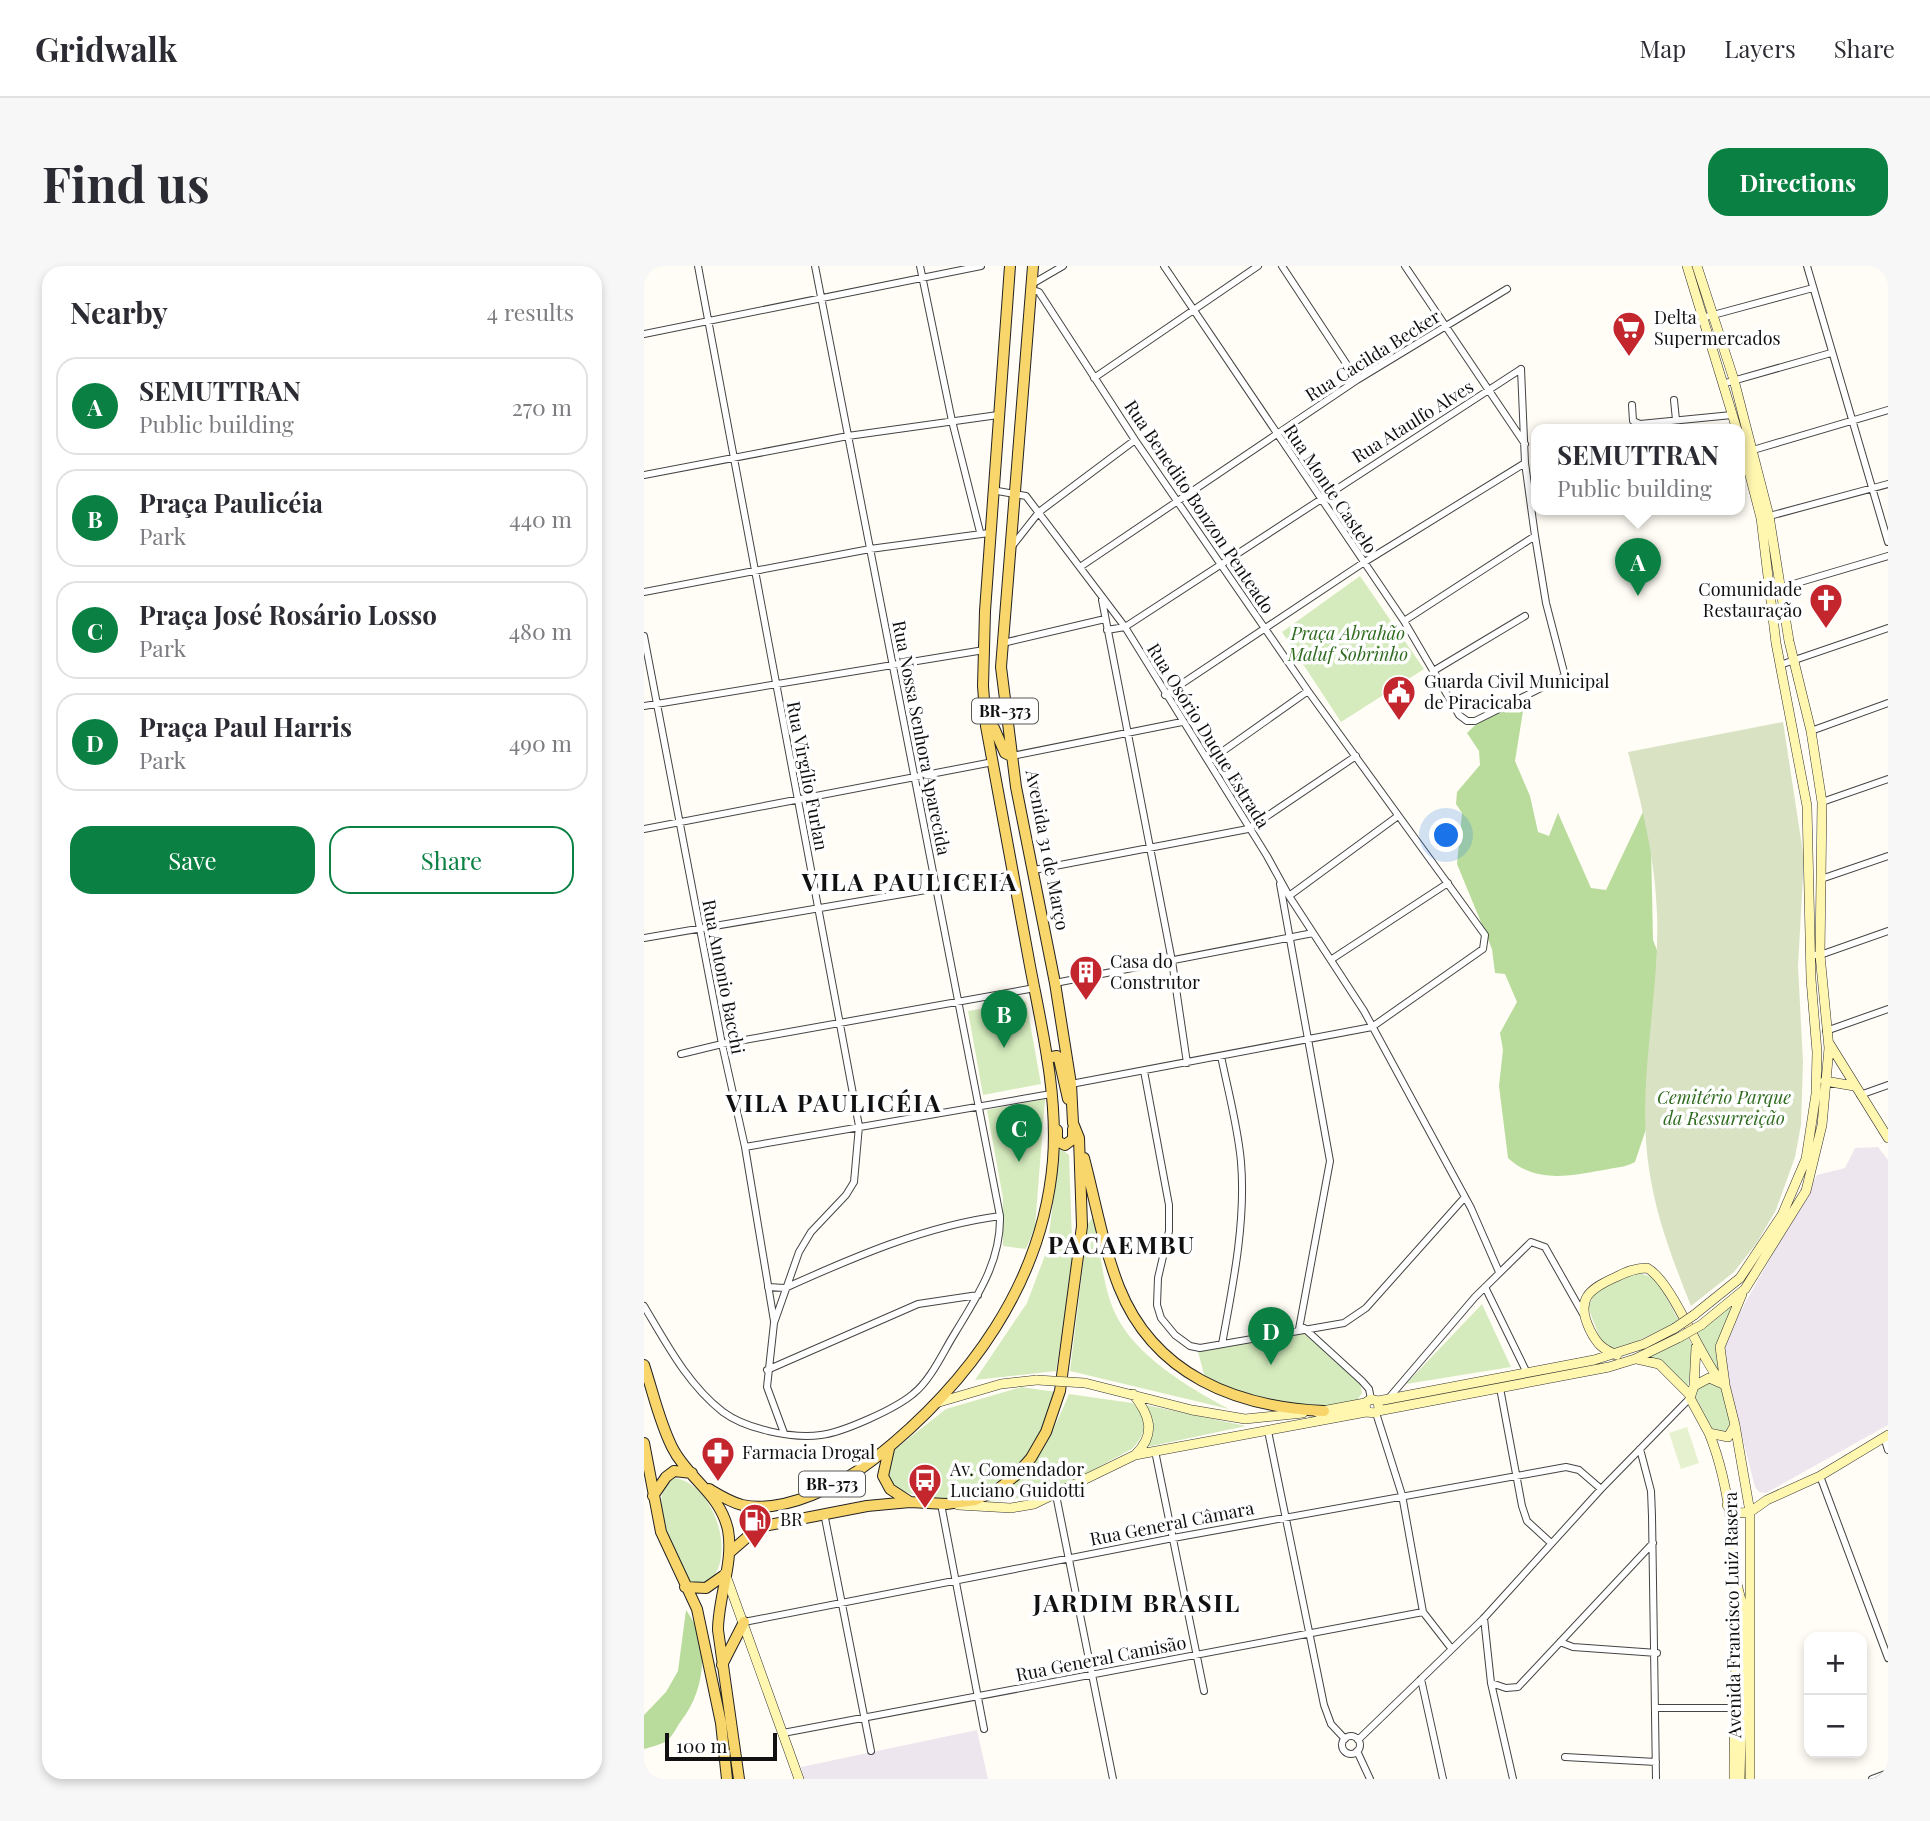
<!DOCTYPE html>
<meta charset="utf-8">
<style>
body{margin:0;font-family:"Playfair Display",serif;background:#f7f7f7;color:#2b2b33}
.controls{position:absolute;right:21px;bottom:21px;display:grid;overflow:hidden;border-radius:14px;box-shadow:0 4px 10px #0003}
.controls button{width:63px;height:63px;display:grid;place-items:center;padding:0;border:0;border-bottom:2px solid #e1e1e2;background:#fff;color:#2b2b33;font:35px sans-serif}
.scale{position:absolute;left:21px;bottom:18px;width:112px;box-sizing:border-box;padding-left:7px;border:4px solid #111;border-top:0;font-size:19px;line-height:24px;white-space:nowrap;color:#111;-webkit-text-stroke:5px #fff;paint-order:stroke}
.you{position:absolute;left:803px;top:570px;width:24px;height:24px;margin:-18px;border:5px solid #fff;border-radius:50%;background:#1a73e8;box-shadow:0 0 0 10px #1a73e833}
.badge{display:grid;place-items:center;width:46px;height:46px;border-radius:50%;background:#0b8043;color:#fff;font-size:23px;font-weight:700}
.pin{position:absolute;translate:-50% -58px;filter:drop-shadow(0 2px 4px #0008)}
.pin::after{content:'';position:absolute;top:37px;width:24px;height:21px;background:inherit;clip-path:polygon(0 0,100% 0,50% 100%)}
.popup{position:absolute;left:887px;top:158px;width:214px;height:91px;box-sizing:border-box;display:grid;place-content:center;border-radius:14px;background:#fff;filter:drop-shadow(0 2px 5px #0005);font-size:23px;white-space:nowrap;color:#7c7c81}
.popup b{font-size:26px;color:#2b2b33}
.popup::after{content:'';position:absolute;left:50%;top:100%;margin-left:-14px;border:14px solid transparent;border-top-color:#fff}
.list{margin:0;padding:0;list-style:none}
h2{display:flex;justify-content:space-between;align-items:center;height:91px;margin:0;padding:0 28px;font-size:30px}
h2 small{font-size:23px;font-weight:400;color:#7c7c81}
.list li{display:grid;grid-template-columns:46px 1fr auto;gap:21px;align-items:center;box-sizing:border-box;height:98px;margin:0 14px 14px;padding:0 14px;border:2px solid #e1e1e2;border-radius:21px}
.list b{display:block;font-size:26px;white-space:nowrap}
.list p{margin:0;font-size:23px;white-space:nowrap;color:#7c7c81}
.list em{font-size:23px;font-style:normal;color:#7c7c81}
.actions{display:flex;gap:14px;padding:21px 28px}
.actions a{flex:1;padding:16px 0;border:2px solid #0b8043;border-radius:21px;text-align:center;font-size:24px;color:#0b8043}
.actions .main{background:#0b8043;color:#fff}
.map{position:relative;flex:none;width:1244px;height:1513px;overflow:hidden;border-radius:21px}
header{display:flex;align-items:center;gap:42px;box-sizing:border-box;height:98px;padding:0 35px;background:#fff;border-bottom:2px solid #e1e1e2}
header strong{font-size:33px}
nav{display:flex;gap:38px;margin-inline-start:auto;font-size:24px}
.intro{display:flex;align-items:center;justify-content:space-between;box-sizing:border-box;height:168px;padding:0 42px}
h1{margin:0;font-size:49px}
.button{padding:18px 32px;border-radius:21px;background:#0b8043;color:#fff;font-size:24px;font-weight:700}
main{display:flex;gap:42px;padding:0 42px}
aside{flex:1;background:#fff;border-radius:21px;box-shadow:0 4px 10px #0003}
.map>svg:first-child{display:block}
</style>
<header>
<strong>Gridwalk</strong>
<nav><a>Map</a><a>Layers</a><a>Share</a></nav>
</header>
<div class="intro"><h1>Find us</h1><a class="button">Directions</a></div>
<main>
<aside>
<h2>Nearby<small>4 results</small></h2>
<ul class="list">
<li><span class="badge">A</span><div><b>SEMUTTRAN</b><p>Public building</p></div><em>270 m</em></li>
<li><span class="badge">B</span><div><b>Praça Paulicéia</b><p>Park</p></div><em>440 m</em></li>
<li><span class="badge">C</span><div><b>Praça José Rosário Losso</b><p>Park</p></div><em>480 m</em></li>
<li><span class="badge">D</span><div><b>Praça Paul Harris</b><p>Park</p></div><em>490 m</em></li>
</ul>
<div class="actions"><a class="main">Save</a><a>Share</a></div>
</aside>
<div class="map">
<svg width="1244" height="1513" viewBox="0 0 1244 1513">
<rect width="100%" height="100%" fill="#fffdf5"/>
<!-- industrial -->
<path fill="#eee6ef" d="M1234,881L1244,894V1159L1122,1227L1115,1226L1111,1221L1079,1096L1081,1080L1095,1048L1173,909L1201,902L1211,882Z
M333,1464L344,1513H160L157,1501Z"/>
<!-- green -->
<path fill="#d5ebbd" d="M716,310L780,403L697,456L638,366Z
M382,735L397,818L339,829L324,745Z
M401,833L391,961L382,983L359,980V932L343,844Z
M416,882L425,889L429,1003L412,1105L331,1114L383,1037L403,984Z
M448,952L452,958C456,986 459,1021 471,1047C490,1089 545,1122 585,1143L426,1105L444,958Z
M993,1006L1012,1013L1035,1055L973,1085L957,1075L944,1041L952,1025Z
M838,1038L867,1101L762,1118Z
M1089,1038L1071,1081L1075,1107L1050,1067Z
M658,1066L716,1117L718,1127L712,1136L678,1142L595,1129L561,1112L554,1086Z
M1044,1071L1049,1082L1044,1122L1019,1097L1005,1090Z
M1065,1116L1077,1121L1087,1157L1081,1168L1067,1162L1050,1129L1053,1122Z
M377,1121L412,1126C403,1149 396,1175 380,1194C367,1208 349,1220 332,1228C313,1236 251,1235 244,1209C242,1203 245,1194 245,1188L302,1143Z
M425,1128L488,1137C507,1150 502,1169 488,1183C437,1210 401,1233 342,1236C388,1213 406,1173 425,1128Z
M502,1139L602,1160L503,1181L509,1156Z
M31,1212C69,1218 94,1289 65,1316L47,1318C28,1302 0,1223 31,1212Z"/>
<!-- forest -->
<path fill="#b9dc9c" d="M865,444L879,445L871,495L886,530L894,566L905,570L914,547L947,622L962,624L1006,531L1009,674L1014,687L1003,860L991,896C981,901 975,901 965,903C930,909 893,919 864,892L855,820L859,784L856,767L873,736L861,708L851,707L848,683L813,598L818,547L812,538L813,526L836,499L835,485L823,467L840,451Z
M42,1344C67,1377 61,1425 37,1455C32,1462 28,1472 21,1476C15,1479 7,1481 0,1483V1449L22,1426L34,1405Z"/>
<!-- cemetery -->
<path fill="#d9e3c4" d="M1139,456L1160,593L1154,700L1159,796L1157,859L1151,891L1132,944L1112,978L1090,1006L1047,1040C1029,995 1012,951 1005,903C992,818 1016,732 1013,648C1011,590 998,541 984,486Z"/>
<!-- pitch -->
<path fill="#e6f2cf" d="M1043,1161L1055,1197L1037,1203L1025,1167Z"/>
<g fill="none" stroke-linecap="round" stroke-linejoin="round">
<defs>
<path id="street" d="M54,0L215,860L210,916L202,929L167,966L155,986L130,1057L123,1121L140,1167
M276,0L308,155L336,266
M520,0L760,355L815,449L823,455H831L921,410L902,337L891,270L881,197L877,103
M638,0L713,114
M761,0L881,178
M1163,0L1244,276
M388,18L419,0
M386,23L395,26L491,174L664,425L841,669L839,683L728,761L427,818
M1058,52L1169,22
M0,68L337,0
M450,112L614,0
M1078,118L1187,87
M1030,134L1032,154
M988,139L989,155L996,158L1088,149
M1109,184L1244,144
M0,209L204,170L354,149
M348,224L382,230L481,361L623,590L645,630L720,745L827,942L855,1006
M1122,251L1244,218
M369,279L395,246L491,174
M436,301L713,114L863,23
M1136,322L1244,290
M0,326L226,283L345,267
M458,334L528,695L543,797
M760,355L891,270
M463,364L481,361L877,103
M0,370L78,778L101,881L130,1055
M359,377L461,353
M1136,399L1244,362
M791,404L881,350
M521,429L719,297L881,197
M0,440L340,384
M1167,465L1244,437
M368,490L538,456
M565,495L664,425
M1178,536L1244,513
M0,563L349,496
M390,604L604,563L712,490
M1177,613L1244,590
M636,618L686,895L655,1063
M645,630L754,550
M0,672L370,609
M1167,689H1176L1244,665
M688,693L804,617
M411,717L669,667
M1182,765L1244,743
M37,788L78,778L391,722
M577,790C584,825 594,861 597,896C602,955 589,1019 578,1078
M500,805L525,939V965L514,1012L513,1039L517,1052L531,1069L546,1080L556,1082L700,1057L722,1042L821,931
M1216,829L1244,819
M101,881L407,828
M124,1021L141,1022C210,991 281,960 356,950
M841,1021L883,1107
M0,1040C22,1077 44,1119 79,1146C102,1163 148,1173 177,1169C200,1166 251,1143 269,1128C287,1114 299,1086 311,1067C334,1029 357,995 356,950L171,0
M660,1062L718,1115L725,1123L727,1133
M123,1104L274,1038L334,1029
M856,1122L878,1240L883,1255L907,1277
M744,1133L831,1031L887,976L901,981L939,1048
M732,1147L758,1229L779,1346L807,1382
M624,1165L680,1439L687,1458L701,1473
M1240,1171L1244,1184
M996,1183L1007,1225L1008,1250L1012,1513
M511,1185L560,1425
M1176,1210L1244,1392
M412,1229L469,1513
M297,1238L340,1463
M180,1247L227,1485
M840,1352L847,1417L869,1513
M100,1356L529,1272L922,1201L935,1204L957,1223
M916,1376L929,1381L1013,1387
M777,1413L799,1513
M847,1417L862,1422L874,1421L1009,1277
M1012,1442H1090
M139,1467L779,1346
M698 1479a9 9 0 1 1 18 0a9 9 0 1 1-18 0Z
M714,1474L840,1352L957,1223L1046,1132
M713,1485L726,1513
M921,1491L1012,1496
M1228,1513L1244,1507"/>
<path id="secondary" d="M1043,0L1093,164
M1053,0L1090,114L1125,250L1145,375L1167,465L1178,536L1176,689L1185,782L1178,859L1162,925L1101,1023L1057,1059
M1185,777L1244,872
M1181,815L1210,820
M1050,1049L1096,1012L1138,949L1162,893L1172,828L1173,786L1167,713L1163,540L1132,377L1117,252L1096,171
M973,1089C958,1083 953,1078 946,1064C931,1033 945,1023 972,1011C982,1006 991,1002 1003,1002C1028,1015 1055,1090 1077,1116
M993,1093L1015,1098L1046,1129
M1065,1112L1081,1119L1091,1159L1084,1171L1065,1167L1046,1132L1050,1120Z
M441,1117L548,1144L601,1153L659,1147
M1081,1118L1076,1081L1098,1028
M1050,1120L1052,1081
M489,1128C505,1148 513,1167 492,1188
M734,1135L735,1143L732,1147L722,1146L721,1137L727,1133L734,1135L950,1094L1000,1078L1031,1062
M292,1137L357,1118L393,1114
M734,1145L965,1101L991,1093L1036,1071
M673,1146L721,1137
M1091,1159L1106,1246V1513
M1065,1167C1105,1265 1089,1407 1090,1513
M314,1239L367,1242L390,1238L491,1189L722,1146
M1083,1239L1095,1247L1106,1246L1123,1234L1176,1210L1244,1169
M81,1307L155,1513
M1093,1318L1097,1334L1099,1383L1096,1513"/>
<path id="primary" d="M342,460L350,462L361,487L367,490
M403,792L413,790L415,793L424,833
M413,864V875L421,879L429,873V863
M440,892C451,934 459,980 475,1021C510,1109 592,1141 680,1145
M0,1099C9,1126 15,1155 28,1181C43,1212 76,1227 84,1264C90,1296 74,1332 74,1364L95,1513
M0,1177L17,1266L53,1343L77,1457L83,1513
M245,1183L239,1210L246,1223L266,1236
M65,1223C75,1229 86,1236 98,1239C141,1248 197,1219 230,1193C325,1118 399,1017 409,894C414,829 398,763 386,700C372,620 357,540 342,460L339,420L341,345L366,0
M9,1230L22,1211L30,1205L48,1207
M85,1287L115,1261L223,1240L266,1236L302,1238L331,1234L353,1224L372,1209L387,1192L402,1166L416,1125L438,960L435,872L429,857L427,818L411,717L372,521L357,401L389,0
M41,1321L62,1322L79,1310
M78,1399L100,1356"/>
</defs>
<!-- street casing -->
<use href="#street" stroke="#444" stroke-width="8"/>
<!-- secondary casing -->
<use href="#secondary" stroke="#333" stroke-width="10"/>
<!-- primary casing -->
<use href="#primary" stroke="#222" stroke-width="12"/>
<!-- street -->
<use href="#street" stroke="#fff" stroke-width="6"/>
<!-- secondary -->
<use href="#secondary" stroke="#fff6b0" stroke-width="9"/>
<!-- primary -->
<use href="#primary" stroke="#f9d66b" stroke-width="10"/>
<defs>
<path id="secondary-bridge" d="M1031,1062L1050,1049
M1036,1071L1057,1059
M393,1114L441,1117"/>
</defs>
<!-- secondary-bridge casing -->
<use href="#secondary-bridge" stroke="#333" stroke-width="10" stroke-linecap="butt"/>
<!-- secondary-bridge -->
<use href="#secondary-bridge" stroke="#fff6b0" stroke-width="9"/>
</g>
<!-- icons -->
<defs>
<symbol id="supermarket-pin" viewBox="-11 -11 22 30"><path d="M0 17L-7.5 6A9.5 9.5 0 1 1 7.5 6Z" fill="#c4262e" stroke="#fff"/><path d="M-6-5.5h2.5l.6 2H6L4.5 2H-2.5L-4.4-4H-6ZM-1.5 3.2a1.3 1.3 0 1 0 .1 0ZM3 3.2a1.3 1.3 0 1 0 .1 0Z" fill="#fff"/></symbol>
<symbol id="church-pin" viewBox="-11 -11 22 30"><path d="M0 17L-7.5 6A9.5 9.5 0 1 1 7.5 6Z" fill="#c4262e" stroke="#fff"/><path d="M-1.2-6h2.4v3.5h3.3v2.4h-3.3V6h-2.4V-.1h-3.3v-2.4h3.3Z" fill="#fff"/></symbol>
<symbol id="civic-pin" viewBox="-11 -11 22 30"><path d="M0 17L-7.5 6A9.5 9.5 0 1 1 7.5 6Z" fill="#c4262e" stroke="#fff"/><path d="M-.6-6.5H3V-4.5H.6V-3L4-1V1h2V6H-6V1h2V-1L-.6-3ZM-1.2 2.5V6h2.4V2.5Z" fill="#fff"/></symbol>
<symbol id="building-pin" viewBox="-11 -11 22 30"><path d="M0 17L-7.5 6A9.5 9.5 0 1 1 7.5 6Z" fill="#c4262e" stroke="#fff"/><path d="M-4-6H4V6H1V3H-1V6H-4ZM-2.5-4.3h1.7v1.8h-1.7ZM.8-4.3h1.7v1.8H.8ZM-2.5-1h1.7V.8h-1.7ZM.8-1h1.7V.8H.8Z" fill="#fff"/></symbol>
<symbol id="pharmacy-pin" viewBox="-11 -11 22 30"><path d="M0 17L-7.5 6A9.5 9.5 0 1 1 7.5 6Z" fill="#c4262e" stroke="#fff"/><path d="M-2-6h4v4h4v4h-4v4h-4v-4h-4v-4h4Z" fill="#fff"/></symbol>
<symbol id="bus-pin" viewBox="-11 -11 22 30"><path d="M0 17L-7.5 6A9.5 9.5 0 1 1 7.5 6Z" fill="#c4262e" stroke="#fff"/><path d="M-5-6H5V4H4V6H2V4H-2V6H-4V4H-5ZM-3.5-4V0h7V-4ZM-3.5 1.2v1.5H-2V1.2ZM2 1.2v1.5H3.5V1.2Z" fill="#fff"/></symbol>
<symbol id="fuel-pin" viewBox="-11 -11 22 30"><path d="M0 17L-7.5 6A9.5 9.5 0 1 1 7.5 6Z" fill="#c4262e" stroke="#fff"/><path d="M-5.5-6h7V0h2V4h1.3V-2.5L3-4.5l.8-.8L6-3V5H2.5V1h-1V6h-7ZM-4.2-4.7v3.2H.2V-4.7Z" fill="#fff"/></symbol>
</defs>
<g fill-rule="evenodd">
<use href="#supermarket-pin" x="966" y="43" width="38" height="52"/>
<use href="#church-pin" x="1163" y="315" width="38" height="52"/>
<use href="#civic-pin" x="736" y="407" width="38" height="52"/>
<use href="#building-pin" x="423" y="687" width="38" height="52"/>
<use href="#pharmacy-pin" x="55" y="1168" width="38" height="52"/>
<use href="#bus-pin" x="262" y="1195" width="38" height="52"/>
<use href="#fuel-pin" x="92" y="1235" width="38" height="52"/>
</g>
<g text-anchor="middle" stroke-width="7" stroke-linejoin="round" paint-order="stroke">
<!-- shield labels -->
<g fill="#fff" stroke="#585858" stroke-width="2">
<rect x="328" y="432.5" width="66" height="25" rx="5"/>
<rect x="155" y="1205.5" width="66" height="25" rx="5"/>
</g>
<g font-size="16" font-weight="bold" fill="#111">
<text x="361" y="451">BR-373</text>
<text x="188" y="1224">BR-373</text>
</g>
<!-- poi labels -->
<g font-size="18" fill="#111" stroke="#fff" text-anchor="start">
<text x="1010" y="58">Delta<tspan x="1010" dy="21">Supermercados</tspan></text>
<text x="1158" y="330" text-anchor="end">Comunidade<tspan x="1158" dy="21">Restauração</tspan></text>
<text x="780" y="422">Guarda Civil Municipal<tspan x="780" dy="21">de Piracicaba</tspan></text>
<text x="466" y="702">Casa do<tspan x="466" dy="21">Construtor</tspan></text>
<text x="98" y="1193">Farmacia Drogal</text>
<text x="306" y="1210">Av. Comendador<tspan x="306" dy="21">Luciano Guidotti</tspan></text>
<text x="136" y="1260">BR</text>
</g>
<!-- street labels -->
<g font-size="18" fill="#111" stroke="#fff">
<text transform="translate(729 90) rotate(-32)" y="6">Rua Cacilda Becker</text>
<text transform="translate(769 156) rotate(-32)" y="6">Rua Ataulfo Alves</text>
<text transform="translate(686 223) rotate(56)" y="6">Rua Monte Castelo</text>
<text transform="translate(555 241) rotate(56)" y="6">Rua Benedito Bonzon Penteado</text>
<text transform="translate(564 470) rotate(58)" y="6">Rua Osório Duque Estrada</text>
<text transform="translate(277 472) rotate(79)" y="6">Rua Nossa Senhora Aparecida</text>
<text transform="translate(163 510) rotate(79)" y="6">Rua Virgílio Furlan</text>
<text transform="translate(403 584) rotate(79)" y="6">Avenida 31 de Março</text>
<text transform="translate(79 711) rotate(79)" y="6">Rua Antonio Bacchi</text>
<text transform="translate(528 1258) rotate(-11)" y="6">Rua General Câmara</text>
<text transform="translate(1089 1349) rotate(-91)" y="6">Avenida Francisco Luiz Rasera</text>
<text transform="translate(457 1393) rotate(-11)" y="6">Rua General Camisão</text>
</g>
<!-- park labels -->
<g font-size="18" font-style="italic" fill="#2f6b1f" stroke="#fff">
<text x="704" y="374">Praça Abrahão<tspan x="704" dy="21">Maluf Sobrinho</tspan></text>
<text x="1080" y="838">Cemitério Parque<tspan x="1080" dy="21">da Ressurreição</tspan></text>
</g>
<!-- district labels -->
<g font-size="24" font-weight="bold" letter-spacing="2" fill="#111" stroke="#fff">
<text x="266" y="625">VILA PAULICEIA</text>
<text x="190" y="846">VILA PAULICÉIA</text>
<text x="478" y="988">PACAEMBU</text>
<text x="493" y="1346">JARDIM BRASIL</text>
</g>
</g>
</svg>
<div class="controls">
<button>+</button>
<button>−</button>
</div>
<div class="scale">100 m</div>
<div class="you"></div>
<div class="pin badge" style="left:994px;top:330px">A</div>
<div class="popup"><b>SEMUTTRAN</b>Public building</div>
<div class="pin badge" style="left:360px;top:782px">B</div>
<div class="pin badge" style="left:375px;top:896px">C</div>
<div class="pin badge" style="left:627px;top:1099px">D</div>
</div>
</main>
